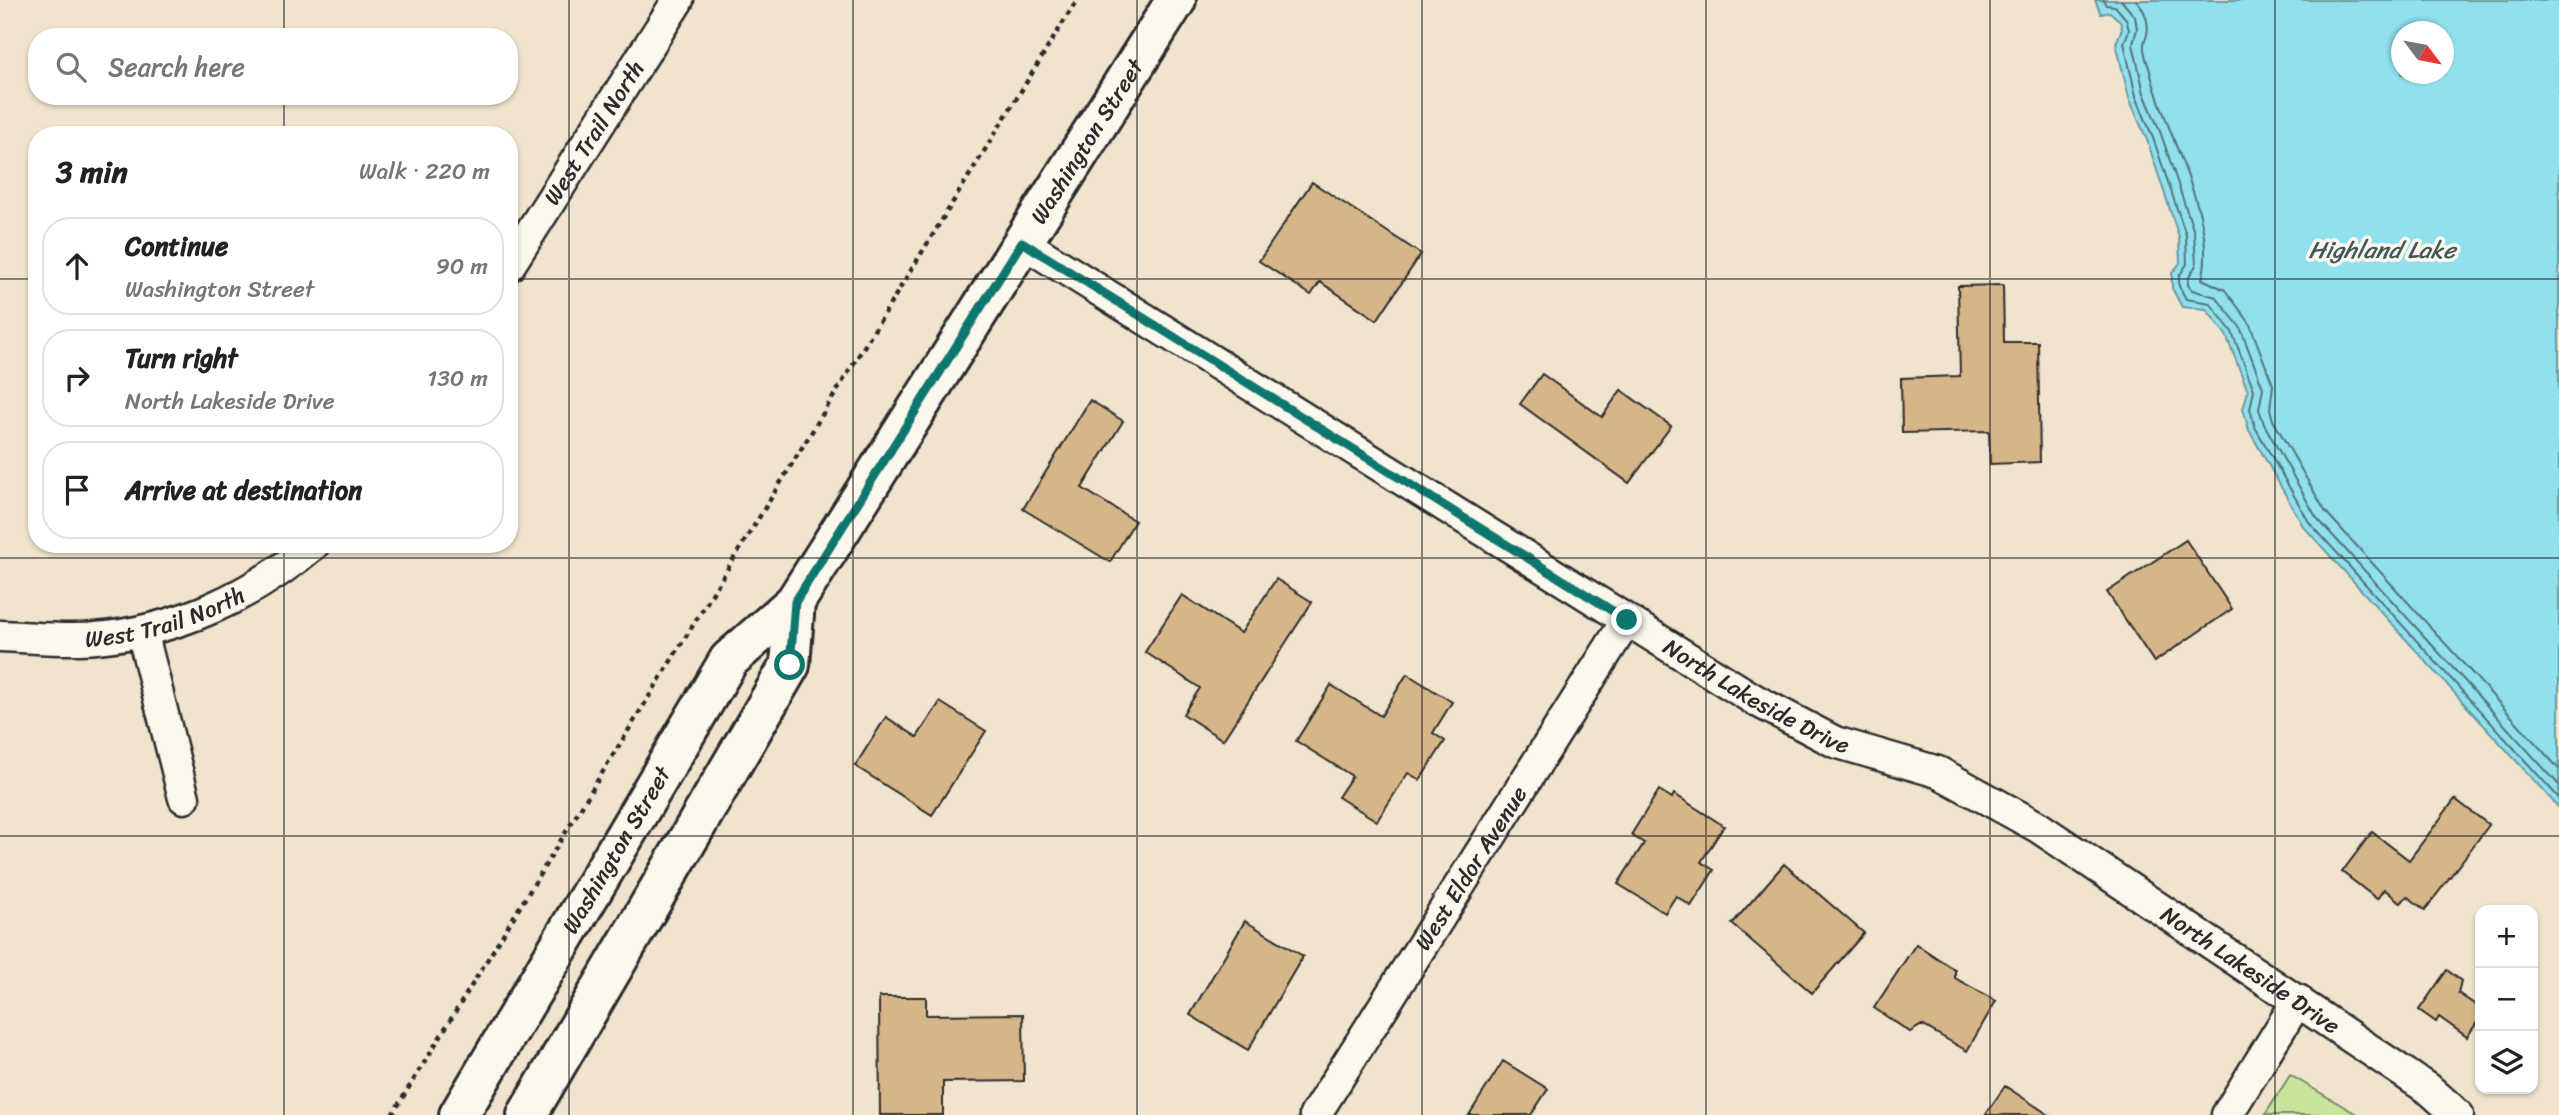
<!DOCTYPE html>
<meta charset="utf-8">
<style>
body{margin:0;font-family:Sriracha,sans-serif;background:#f6f6f6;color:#222}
.controls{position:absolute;right:21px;bottom:21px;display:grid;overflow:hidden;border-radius:14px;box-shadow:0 2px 5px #0004}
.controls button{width:63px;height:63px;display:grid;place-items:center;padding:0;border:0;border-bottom:2px solid #e0e0e0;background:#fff;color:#222;font:35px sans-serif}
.compass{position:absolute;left:2391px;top:21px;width:63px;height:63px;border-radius:50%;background:#fff;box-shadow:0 2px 5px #0004;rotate:122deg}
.stop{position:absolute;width:21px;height:21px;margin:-16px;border:5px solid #0f766e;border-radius:50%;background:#fff}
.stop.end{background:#0f766e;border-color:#fff;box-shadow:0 2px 7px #0008}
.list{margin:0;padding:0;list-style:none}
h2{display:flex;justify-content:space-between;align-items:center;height:91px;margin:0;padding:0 28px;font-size:30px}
h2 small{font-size:23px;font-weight:400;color:#767676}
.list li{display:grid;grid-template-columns:46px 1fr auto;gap:21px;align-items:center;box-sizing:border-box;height:98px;margin:0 14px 14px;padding:0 14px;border:2px solid #e0e0e0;border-radius:28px}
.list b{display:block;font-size:26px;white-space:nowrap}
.list p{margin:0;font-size:23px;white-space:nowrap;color:#767676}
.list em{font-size:23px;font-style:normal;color:#767676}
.icon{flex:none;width:38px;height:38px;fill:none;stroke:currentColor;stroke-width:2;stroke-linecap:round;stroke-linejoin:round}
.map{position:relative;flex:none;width:2559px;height:1115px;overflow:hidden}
.search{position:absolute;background:#fff;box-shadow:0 2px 5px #0004;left:28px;top:28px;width:490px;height:77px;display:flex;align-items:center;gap:18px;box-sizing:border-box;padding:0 24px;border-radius:28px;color:#767676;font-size:26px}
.panel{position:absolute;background:#fff;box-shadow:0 2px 5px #0004;left:28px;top:126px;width:490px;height:427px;border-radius:28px}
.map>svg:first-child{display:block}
</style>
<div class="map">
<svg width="2559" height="1115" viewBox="0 0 2559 1115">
<rect width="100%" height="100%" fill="#f0e4ce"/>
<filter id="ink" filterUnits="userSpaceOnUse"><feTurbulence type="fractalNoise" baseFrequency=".0143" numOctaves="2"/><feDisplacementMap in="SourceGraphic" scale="14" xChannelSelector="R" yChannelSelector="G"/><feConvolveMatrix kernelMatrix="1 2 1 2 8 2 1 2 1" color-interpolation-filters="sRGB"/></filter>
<g filter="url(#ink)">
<!-- green -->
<path fill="#c7e59d" stroke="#798864" stroke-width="2" d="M2290,1075L2358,1115H2265Z"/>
<!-- water -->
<path fill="#90e0ed" stroke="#68989f" stroke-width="2" fill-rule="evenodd" d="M2095,0H2559V808L2303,526L2249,430L2243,409L2248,391L2226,335L2206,309L2182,307L2172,288V273L2180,263L2179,237L2147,140L2129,98L2116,43L2122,29L2120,21L2110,12L2101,14ZM2402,32H2444V74H2402Z"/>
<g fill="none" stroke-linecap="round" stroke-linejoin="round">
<!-- shore -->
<path stroke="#537379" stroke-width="2" d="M2103,0L2106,5L2115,6L2126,19L2129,30L2124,43L2136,96L2153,138L2186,235L2187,264L2179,276V286L2186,299L2210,303L2232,332L2254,390L2250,409L2255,427L2309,522L2559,798
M2121,0L2135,17L2137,29L2133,44L2144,93L2161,134L2194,232L2196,265L2188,279V285L2192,290L2216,297L2240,327L2263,388L2259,409L2264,424L2316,517L2559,785
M2136,0C2144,9 2150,22 2147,35C2146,38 2144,41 2144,45C2143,53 2148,64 2150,71C2164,132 2219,219 2202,279L2225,290L2249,322L2273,385L2270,409L2273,420L2325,511L2559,769"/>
</g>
<!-- building -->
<path fill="#d6b689" stroke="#2b2b2b" stroke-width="2" d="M1312,182L1421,254L1377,320L1320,282L1311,295L1259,261Z
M2003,285L2004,342H2038L2040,462L1990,464L1989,431L1902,433L1901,378L1960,376L1958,286Z
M1542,374L1602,417L1621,390L1671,426L1629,483L1520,404Z
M1090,400L1123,421L1082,488L1135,521L1110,562L1023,509Z
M2186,540L2232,609L2154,662L2107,592Z
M1276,579L1312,602L1223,740L1183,714L1200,688L1145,652L1182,595L1241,633Z
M1407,674L1452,702L1433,733L1445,741L1420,780L1408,773L1377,821L1338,797L1352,776L1296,741L1331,685L1381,716Z
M940,702L986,731L932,815L855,766L886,717L917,737Z
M1659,790L1672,798L1674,794L1724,826L1701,862L1714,870L1691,906L1676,896L1665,913L1618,884L1644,843L1631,835Z
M2455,799L2489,825L2425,910L2407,896L2401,903L2384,889L2377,899L2342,872L2372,832L2409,860Z
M1784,864L1864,933L1812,993L1732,924Z
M1245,921L1303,956L1248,1050L1190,1015Z
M1916,944L1955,970V978L1996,1001L1967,1051L1922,1025L1910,1032L1874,1008Z
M2447,970L2461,981L2458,993L2480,1008V1018L2467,1037L2439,1017L2436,1022L2419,1010Z
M879,997H926V1015L1023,1014L1024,1081L943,1082V1115H880Z
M1503,1061L1548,1089L1531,1115H1469Z
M2005,1086L2049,1115H1985Z"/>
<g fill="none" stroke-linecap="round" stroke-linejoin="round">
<defs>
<g id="minor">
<path id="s1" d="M1022,242L1755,700L1835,742L1938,772L2038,827L2431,1091L2458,1115"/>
<path id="s2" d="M509,266L678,0"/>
<path d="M142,631L184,798"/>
<path id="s3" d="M0,636C32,637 65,641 96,638C176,631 253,596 314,544"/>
<path id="s4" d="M1315,1115L1627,620"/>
<path d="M2227,1115L2298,1000"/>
</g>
<g id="secondary">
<path id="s5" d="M459,1115L729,660L795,602L1176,0"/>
<path d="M527,1115L790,665L795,602"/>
</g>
</defs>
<!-- minor casing -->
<use href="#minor" stroke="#2b2b2b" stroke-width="35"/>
<!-- secondary casing -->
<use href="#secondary" stroke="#2b2b2b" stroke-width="44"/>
<!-- path -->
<path stroke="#2b2b2b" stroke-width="4.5" stroke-dasharray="5 5" stroke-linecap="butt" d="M392,1115L1077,0"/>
<!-- minor -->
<use href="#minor" stroke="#fbf7ec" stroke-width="30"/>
<!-- secondary -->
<use href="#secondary" stroke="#fbf7ec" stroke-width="38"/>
</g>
</g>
<g fill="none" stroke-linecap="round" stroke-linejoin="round" filter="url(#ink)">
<!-- route -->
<path stroke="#0f766e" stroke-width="9" d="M790,665L795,602L1022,242L1627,620"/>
</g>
<!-- grid -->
<path fill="none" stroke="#2b2b2b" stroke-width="2" stroke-opacity="0.55" d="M284,0V37M569,0V1115M853,0V1115M1137,0V1115M1422,0V1115M1706,0V1115M1990,0V1115M2275,0V1115M284,96V135M0,279H37M509,279H2559M284,544V1115M0,558H2559M0,836H2559"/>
<g text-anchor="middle" stroke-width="7" stroke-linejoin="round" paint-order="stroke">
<!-- street labels -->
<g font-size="23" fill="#2b2b2b" stroke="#fbf7ec">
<text dy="8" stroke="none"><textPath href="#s2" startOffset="158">West Trail North</textPath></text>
<text dy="8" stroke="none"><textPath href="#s5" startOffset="1162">Washington Street</textPath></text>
<text dy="8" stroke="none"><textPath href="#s3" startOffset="168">West Trail North</textPath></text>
<text dy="8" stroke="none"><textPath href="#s1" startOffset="864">North Lakeside Drive</textPath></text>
<text dy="8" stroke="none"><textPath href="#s5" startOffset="308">Washington Street</textPath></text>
<text dy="8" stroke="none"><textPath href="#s4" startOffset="292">West Eldor Avenue</textPath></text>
<text dy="8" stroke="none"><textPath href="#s1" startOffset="1432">North Lakeside Drive</textPath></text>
</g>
<!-- water labels -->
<g font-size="24" font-style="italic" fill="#44585c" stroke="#fbf7ec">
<text x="2382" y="258">Highland Lake</text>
</g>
</g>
</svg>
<div class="controls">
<button>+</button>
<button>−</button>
<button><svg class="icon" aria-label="layers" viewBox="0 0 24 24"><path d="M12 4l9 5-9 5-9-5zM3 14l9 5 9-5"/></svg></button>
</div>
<svg class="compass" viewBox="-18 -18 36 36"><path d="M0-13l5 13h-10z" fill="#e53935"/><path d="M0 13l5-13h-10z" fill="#767676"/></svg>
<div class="stop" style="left:790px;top:665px"></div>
<div class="stop end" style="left:1627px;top:620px"></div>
<div class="search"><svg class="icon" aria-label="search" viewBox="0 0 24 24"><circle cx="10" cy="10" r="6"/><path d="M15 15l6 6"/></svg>Search here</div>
<section class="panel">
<h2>3 min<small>Walk · 220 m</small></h2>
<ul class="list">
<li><svg class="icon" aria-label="ahead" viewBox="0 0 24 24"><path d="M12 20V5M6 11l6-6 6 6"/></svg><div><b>Continue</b><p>Washington Street</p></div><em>90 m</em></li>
<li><svg class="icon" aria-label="right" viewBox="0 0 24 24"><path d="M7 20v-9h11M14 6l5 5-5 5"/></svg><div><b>Turn right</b><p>North Lakeside Drive</p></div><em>130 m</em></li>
<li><svg class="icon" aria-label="arrive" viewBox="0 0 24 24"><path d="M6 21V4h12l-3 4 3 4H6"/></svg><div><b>Arrive at destination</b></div></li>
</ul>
</section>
</div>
